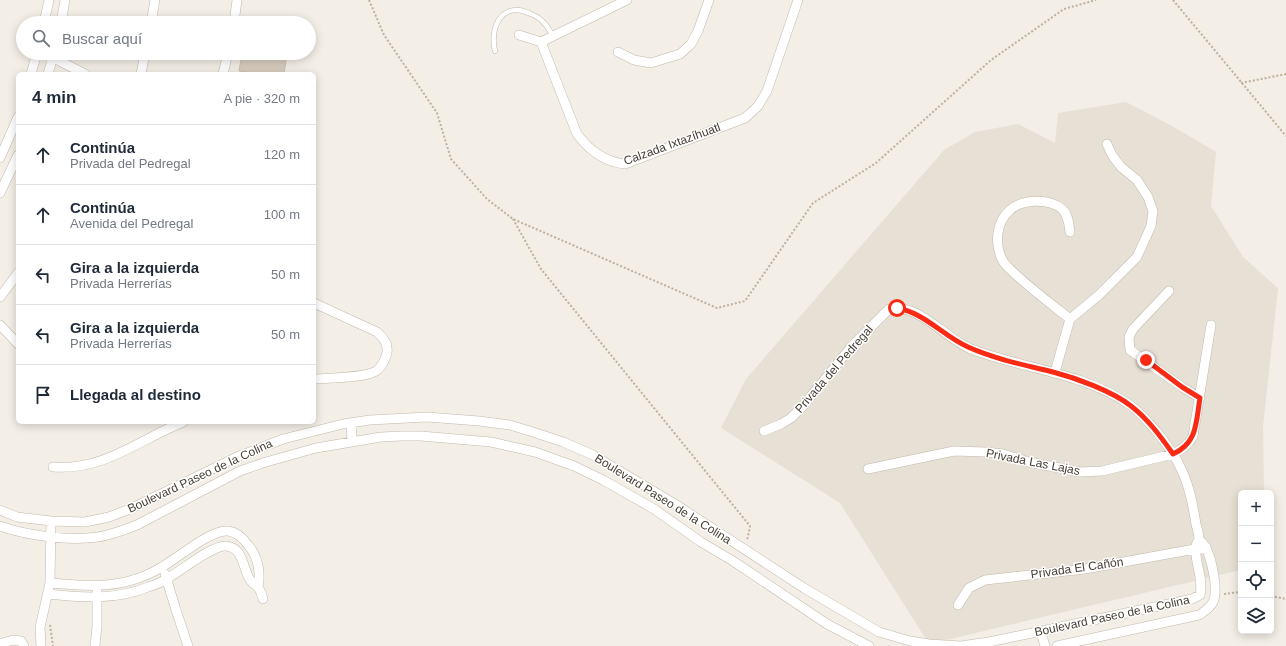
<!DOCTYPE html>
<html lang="es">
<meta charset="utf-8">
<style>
body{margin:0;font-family:Arial,sans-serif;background:#f6f6f7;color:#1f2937}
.controls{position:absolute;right:12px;bottom:12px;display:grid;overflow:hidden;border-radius:6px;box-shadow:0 2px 10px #0003}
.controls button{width:36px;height:36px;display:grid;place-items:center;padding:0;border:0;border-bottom:1px solid #e0e1e3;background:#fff;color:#1f2937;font:20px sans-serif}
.stop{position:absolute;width:12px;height:12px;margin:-9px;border:3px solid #fb2a15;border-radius:50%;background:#fff}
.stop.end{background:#fb2a15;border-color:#fff;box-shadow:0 1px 4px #0008}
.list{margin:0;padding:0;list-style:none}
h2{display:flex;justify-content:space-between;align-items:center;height:52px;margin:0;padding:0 16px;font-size:17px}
h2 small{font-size:13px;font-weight:400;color:#747a83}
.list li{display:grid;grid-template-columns:26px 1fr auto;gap:12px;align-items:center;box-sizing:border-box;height:60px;padding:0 16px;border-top:1px solid #e0e1e3}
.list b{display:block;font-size:15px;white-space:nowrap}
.list p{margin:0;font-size:13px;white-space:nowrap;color:#747a83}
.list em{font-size:13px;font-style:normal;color:#747a83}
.icon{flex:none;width:22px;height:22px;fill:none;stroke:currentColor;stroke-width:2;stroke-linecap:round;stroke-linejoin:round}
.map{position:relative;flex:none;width:1286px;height:646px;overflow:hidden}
.search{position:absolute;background:#fff;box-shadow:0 2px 10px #0003;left:16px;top:16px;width:300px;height:44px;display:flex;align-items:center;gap:10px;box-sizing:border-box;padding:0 14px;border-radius:22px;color:#747a83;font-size:15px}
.panel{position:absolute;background:#fff;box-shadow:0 2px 10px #0003;left:16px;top:72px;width:300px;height:352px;border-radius:6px}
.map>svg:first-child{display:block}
</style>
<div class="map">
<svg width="1286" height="646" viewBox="0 0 1286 646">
<rect width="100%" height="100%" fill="#f3eee6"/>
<!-- residential -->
<path fill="#e7e0d4" d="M1126,102L1172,126L1216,152L1211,206L1243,257L1278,288L1263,427L1264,493H1241V570L929,644L840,503L721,428L746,379L944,150L975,132L1018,124L1055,143L1058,113Z"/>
<!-- building -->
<path fill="#d8ccbe" stroke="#d0c1af" d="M242,53H287L284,74H259L239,71Z"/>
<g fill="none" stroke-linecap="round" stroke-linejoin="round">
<defs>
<path id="service" d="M495,51C489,26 503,0 531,14C536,16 541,19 544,23C548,26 550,32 553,36"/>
<path id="minor" d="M44,23L49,0
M61,23L65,0
M151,23L155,0
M234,23L237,0
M519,35L541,42
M541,42L577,134C589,150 605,162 625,164L745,118L758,106L767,91L798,0
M541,42L627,0
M618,52L634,60L651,63L680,54L691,44L698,31L709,0
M44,53L85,74
M31,74L37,53
M48,74L54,53
M141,74L145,53
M223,74L228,53
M0,158L18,117
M0,193L18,155
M1169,291L1133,329L1129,337L1130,350L1182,387L1200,398
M0,297L18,273
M314,303L377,332C384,338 390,346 386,356C384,362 382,367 376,371C365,378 328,378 314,379
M1070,319C1051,304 1031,289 1013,272C1010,269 1005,265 1003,261C994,245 996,222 1010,210C1022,199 1049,198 1062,209C1068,214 1069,224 1070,232
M0,325L18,344
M1055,372L1070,319L1099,295L1137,257L1151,226L1153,211L1148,197L1137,180L1121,167L1112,155L1107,144
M351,423L352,441
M764,431L781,424L791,418L802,407L852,346L889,309C920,303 944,338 971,349C1023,369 1083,372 1130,405C1140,412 1148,422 1156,431C1166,443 1176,456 1182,471C1190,488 1193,506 1196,524C1197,528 1199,534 1199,539C1198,541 1196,544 1196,547C1194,562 1204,578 1200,595
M53,467C103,471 139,440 183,422
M868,469L954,451L985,452L1003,454L1029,462L1080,472L1102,471L1173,454C1183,449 1188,445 1193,436L1211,325
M0,510L17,517L51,521L85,522L109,517L132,508L237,457L283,439L343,424L370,420L427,417L479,421L510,425L536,433L563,442L593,455L675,504L804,588L879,632L910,641L929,644L961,646L989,642L1192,599L1200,595
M0,526C28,536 69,541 98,537C111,535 124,530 137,525L240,471L266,462L316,448L381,437L402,436H421L491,442L535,452L574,466L603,480L654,509L701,542L733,561L827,624L869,646
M165,574L176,610L188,646
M50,583C76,585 104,588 129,581C141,578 152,573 162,567C178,558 211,529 228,531C237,532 243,538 248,545C258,556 261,573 258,587
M49,594C82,598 117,600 148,587C155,585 162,582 168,578C181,571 212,545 226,546C245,548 242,570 251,581C253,584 256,585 258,587C260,590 262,595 263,599
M958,605L969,588L985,580L1085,569L1206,547
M1041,632L1045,646
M0,644L13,640L21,641L24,646
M41,646L40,627L50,583L51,521
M95,646L97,626V592
M1057,646L1199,615C1205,611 1210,608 1213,602C1219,590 1211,552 1202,542"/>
</defs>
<!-- service casing -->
<use href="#service" stroke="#c2b8ac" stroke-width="5.5"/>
<!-- minor casing -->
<use href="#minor" stroke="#c2b8ac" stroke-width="10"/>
<!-- path -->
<path stroke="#c0b09a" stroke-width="2" stroke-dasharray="2 2" stroke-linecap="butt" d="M369,0L384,35L437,113L451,159L487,199L513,219L717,308L745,301L813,203L876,163L991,60L1064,9L1096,0
M1173,0L1286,136
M1241,83L1286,74
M513,219L541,269L750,526L747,541
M1224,594L1241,592
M1271,596L1286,599
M50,625L53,646"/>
<!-- service -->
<use href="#service" stroke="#fff" stroke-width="4.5"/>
<!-- minor -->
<use href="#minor" stroke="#fff" stroke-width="9"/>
</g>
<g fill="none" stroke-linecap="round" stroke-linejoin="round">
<!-- route -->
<path stroke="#fb2a15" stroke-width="5" d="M897,308C925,313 943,336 968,347C995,359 1024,365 1053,372C1076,378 1112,391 1131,406C1148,419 1161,437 1173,454C1198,443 1196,421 1200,398L1182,387L1146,360"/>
</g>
<g text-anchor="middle" stroke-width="3" stroke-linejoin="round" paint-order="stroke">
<!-- street labels -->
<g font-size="12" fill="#463e35" stroke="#fff">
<text transform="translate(672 144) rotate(-20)" y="4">Calzada Ixtazíhuatl</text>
<text transform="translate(834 369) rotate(-49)" y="4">Privada del Pedregal</text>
<text transform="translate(1033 462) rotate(11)" y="4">Privada Las Lajas</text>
<text transform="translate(200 476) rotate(-25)" y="4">Boulevard Paseo de la Colina</text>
<text transform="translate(663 499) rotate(32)" y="4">Boulevard Paseo de la Colina</text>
<text transform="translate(1077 568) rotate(-8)" y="4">Privada El Cañón</text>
<text transform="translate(1112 616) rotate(-12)" y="4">Boulevard Paseo de la Colina</text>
</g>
</g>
</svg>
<div class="controls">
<button>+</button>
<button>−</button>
<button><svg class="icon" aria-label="locate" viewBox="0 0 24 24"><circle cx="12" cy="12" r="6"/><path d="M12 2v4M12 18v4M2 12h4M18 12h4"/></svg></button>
<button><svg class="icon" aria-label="layers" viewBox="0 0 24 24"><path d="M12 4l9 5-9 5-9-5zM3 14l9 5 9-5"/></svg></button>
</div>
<div class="stop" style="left:897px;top:308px"></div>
<div class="stop end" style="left:1146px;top:360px"></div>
<div class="search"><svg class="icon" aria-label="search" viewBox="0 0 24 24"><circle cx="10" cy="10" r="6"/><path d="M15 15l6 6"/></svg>Buscar aquí</div>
<section class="panel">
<h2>4 min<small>A pie · 320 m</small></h2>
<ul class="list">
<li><svg class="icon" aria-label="ahead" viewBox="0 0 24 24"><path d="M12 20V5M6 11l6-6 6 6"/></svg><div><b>Continúa</b><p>Privada del Pedregal</p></div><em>120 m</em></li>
<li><svg class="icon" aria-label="ahead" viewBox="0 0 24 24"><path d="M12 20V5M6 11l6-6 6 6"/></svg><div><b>Continúa</b><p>Avenida del Pedregal</p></div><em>100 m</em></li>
<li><svg class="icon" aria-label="left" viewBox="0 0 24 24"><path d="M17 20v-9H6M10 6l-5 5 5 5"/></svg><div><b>Gira a la izquierda</b><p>Privada Herrerías</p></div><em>50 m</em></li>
<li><svg class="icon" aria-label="left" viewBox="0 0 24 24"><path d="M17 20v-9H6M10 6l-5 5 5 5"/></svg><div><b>Gira a la izquierda</b><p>Privada Herrerías</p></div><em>50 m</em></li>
<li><svg class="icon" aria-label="arrive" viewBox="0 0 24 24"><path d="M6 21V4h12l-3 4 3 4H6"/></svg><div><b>Llegada al destino</b></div></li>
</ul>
</section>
</div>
